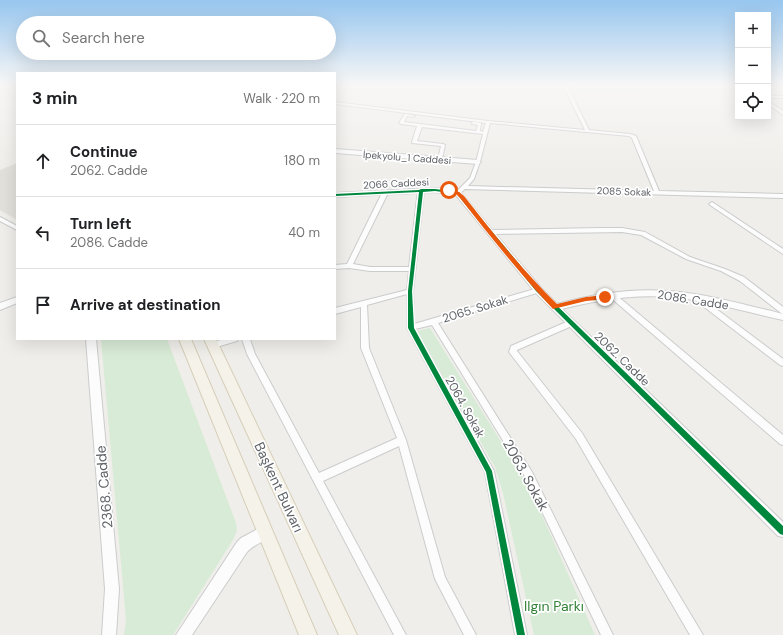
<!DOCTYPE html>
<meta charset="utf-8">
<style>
body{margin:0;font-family:"DM Sans",sans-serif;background:#f6f6f6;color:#202124}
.controls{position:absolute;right:12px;top:12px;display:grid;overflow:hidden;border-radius:0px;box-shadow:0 4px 16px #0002}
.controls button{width:36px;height:36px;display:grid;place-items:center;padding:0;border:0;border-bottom:1px solid #e0e0e0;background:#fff;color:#202124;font:20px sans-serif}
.stop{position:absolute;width:12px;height:12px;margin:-9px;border:3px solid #ea580c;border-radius:50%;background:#fff}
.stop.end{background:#ea580c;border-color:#fff;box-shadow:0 1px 4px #0008}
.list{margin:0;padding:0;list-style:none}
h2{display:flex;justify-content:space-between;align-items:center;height:52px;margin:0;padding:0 16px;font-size:17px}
h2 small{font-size:13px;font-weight:400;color:#757577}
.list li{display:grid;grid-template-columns:26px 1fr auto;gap:12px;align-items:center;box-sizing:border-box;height:72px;padding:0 16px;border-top:1px solid #e0e0e0}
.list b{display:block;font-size:15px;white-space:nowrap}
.list p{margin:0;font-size:13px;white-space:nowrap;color:#757577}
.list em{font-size:13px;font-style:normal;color:#757577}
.icon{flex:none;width:22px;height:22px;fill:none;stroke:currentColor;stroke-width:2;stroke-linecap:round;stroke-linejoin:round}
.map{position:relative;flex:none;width:783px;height:635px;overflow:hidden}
.search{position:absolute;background:#fff;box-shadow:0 4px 16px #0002;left:16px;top:16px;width:320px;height:44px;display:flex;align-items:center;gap:10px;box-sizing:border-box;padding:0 14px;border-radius:22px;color:#757577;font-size:15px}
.panel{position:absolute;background:#fff;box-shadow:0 4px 16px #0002;left:16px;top:72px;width:320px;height:268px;border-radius:0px}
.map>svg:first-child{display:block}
</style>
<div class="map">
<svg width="783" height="635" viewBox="0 0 783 635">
<rect width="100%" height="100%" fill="#efeeea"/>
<!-- education -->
<path fill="#e2e0da" d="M17,163V220L0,210V170Z"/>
<!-- green -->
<path fill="#d8ebd6" d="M567,85H637L645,93L571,92Z
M650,85L738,87V91L735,89L651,88L649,86Z
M430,328L523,477L537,504L595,635H534L503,493L495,467L417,331Z
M101,339H167L236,523L237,531L233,540L173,635H124L126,620Z"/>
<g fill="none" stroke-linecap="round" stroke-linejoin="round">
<defs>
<path id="minor" d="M563,85H567L589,130L630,134L636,136L659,191L783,194V198L465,189L458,195L456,194V192L470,178L476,162L483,134L422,127L417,141L443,144L445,145L442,159L440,160L438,159L441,146L412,143V142L417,126L401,124L399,123L405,114H406L415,116L413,117L407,116L404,122L476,131L478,125L472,124L471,123L473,122L481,123L480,131L483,132L486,123L335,104V102L488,121L585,130ZM490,123L629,136L632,138L654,191L468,186L474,179L480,162Z
M775,85H780L783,87V90Z
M768,96H783V98H768Z
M421,188L424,190L413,291L414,324L538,288L541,290L540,292L438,323L532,472L613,635H601L526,478L432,325L415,329L494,471L527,635H515L485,472L407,328V294L367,305L369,348L406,440L445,577L476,635H464L435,579L399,446L323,481L406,635H394L247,354L242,339H250L255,354L319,473L397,438L361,348V307L335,314V308L407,290L409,271H370L349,268L335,269V265L347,264L382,193L385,191L388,193L353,264L370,267H409L418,190Z
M712,202L783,249V254L710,205L709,204Z
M0,217L17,226V230L0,221Z
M600,228H622L645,232L690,257L725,269L744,277L783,307V314L781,313L740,281L721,271L686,259L641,235L622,232L490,234L487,232L490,230Z
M611,294H615L783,435V445L780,444L611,298L610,296Z
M695,296H699L783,359V366L780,365L695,300L694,298Z
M571,320L574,321L575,323L574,325L517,350V351L582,433L703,635H690L576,439L509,352L511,346Z
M224,339H238L237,341L213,348L210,347L209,345L210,343Z"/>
<path id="tertiary" d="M768,101L783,111V115L768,104Z
M335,149L478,160L481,162L478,164L335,153Z
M435,188L460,192L541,288L557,304C593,294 632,288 669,291C708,294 745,305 783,314V320C745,312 708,300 669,297C633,294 597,300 562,309L783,522V537L778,536L535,292L456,195L435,192L335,197V193Z
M17,297V303L0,310V303Z
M86,339H96L119,589L116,635H102L105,589Z
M265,525L270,527L272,532C268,541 254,544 247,552L192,635H176L237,542L241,538Z"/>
<path id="primary" d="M179,339H191L317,635H299Z
M204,339H216L357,635H339Z"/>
</defs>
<!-- minor casing -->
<use href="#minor" stroke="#cbcccc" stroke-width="2"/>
<!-- tertiary casing -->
<use href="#tertiary" stroke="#cbcccc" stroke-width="2"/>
<!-- primary casing -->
<use href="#primary" stroke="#d7ceb8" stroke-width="2"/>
<!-- minor -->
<use href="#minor" fill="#fdfcfc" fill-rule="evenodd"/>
<!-- tertiary -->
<use href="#tertiary" fill="#fdfcfc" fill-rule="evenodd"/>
<!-- primary -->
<use href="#primary" fill="#f4f2e9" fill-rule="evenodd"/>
<defs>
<path id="cycleway" d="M421,189H435L459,192L540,289L783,526V535L780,534L536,291L457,194L435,191L423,192L412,291L414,328L492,471L525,635H517L486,472L408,328V291L419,192L335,196V194L419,190Z"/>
</defs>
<!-- cycleway casing -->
<use href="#cycleway" stroke="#fff" stroke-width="3"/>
<!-- cycleway -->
<use href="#cycleway" fill="#00873e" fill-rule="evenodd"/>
</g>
<!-- sky -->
<linearGradient id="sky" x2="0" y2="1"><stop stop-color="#97c6ef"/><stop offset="0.49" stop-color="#f8f7f6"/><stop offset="1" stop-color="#f8f7f6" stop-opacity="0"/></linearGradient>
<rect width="783" height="174" fill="url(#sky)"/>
<!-- route -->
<path fill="#ea580c" d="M449,189L459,192L464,196C493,233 523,271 557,304L586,297L605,295L608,297V299L586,301L553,309C520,274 490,236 460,198L456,194L447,191Z"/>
<g text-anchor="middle" stroke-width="3.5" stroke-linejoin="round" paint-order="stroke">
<!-- far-street labels -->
<g font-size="10" fill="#5f6368" stroke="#fff">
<text transform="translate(407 157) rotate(4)" y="4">İpekyolu_1 Caddesi</text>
<text transform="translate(396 183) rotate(-3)" y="4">2066 Caddesi</text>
<text transform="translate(624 191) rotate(2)" y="4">2085 Sokak</text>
</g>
<!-- street labels -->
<g font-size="12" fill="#5f6368" stroke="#fff">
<text transform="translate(693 300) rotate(9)" y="4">2086. Cadde</text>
<text transform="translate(475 309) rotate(-17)" y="4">2065. Sokak</text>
<text transform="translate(622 359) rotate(44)" y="4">2062. Cadde</text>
<text transform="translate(465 407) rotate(61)" y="4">2064. Sokak</text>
</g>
<!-- near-street labels -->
<g font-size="14" fill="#5f6368" stroke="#fff">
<text transform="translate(526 475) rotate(61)" y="5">2063. Sokak</text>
<text transform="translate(104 487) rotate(-95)" y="5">2368. Cadde</text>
<text transform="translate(279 487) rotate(65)" y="5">Başkent Bulvarı</text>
</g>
<!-- near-park labels -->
<g font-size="14" fill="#348238" stroke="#fff">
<text x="554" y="611">Ilgın Parkı</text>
</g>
</g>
</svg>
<div class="controls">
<button>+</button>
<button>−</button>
<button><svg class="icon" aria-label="locate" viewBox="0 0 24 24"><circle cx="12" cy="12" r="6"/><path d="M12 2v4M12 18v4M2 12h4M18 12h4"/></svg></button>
</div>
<div class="stop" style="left:449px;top:190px"></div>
<div class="stop end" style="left:605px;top:297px"></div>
<div class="search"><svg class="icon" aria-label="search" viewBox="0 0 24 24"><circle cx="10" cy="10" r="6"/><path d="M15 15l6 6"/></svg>Search here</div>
<section class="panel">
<h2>3 min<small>Walk · 220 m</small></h2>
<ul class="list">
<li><svg class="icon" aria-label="ahead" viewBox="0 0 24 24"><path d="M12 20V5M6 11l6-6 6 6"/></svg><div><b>Continue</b><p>2062. Cadde</p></div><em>180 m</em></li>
<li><svg class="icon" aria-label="left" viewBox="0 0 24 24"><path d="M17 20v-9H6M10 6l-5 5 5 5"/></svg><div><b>Turn left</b><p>2086. Cadde</p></div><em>40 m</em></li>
<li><svg class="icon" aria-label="arrive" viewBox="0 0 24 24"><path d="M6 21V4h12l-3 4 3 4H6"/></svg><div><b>Arrive at destination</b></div></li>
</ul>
</section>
</div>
